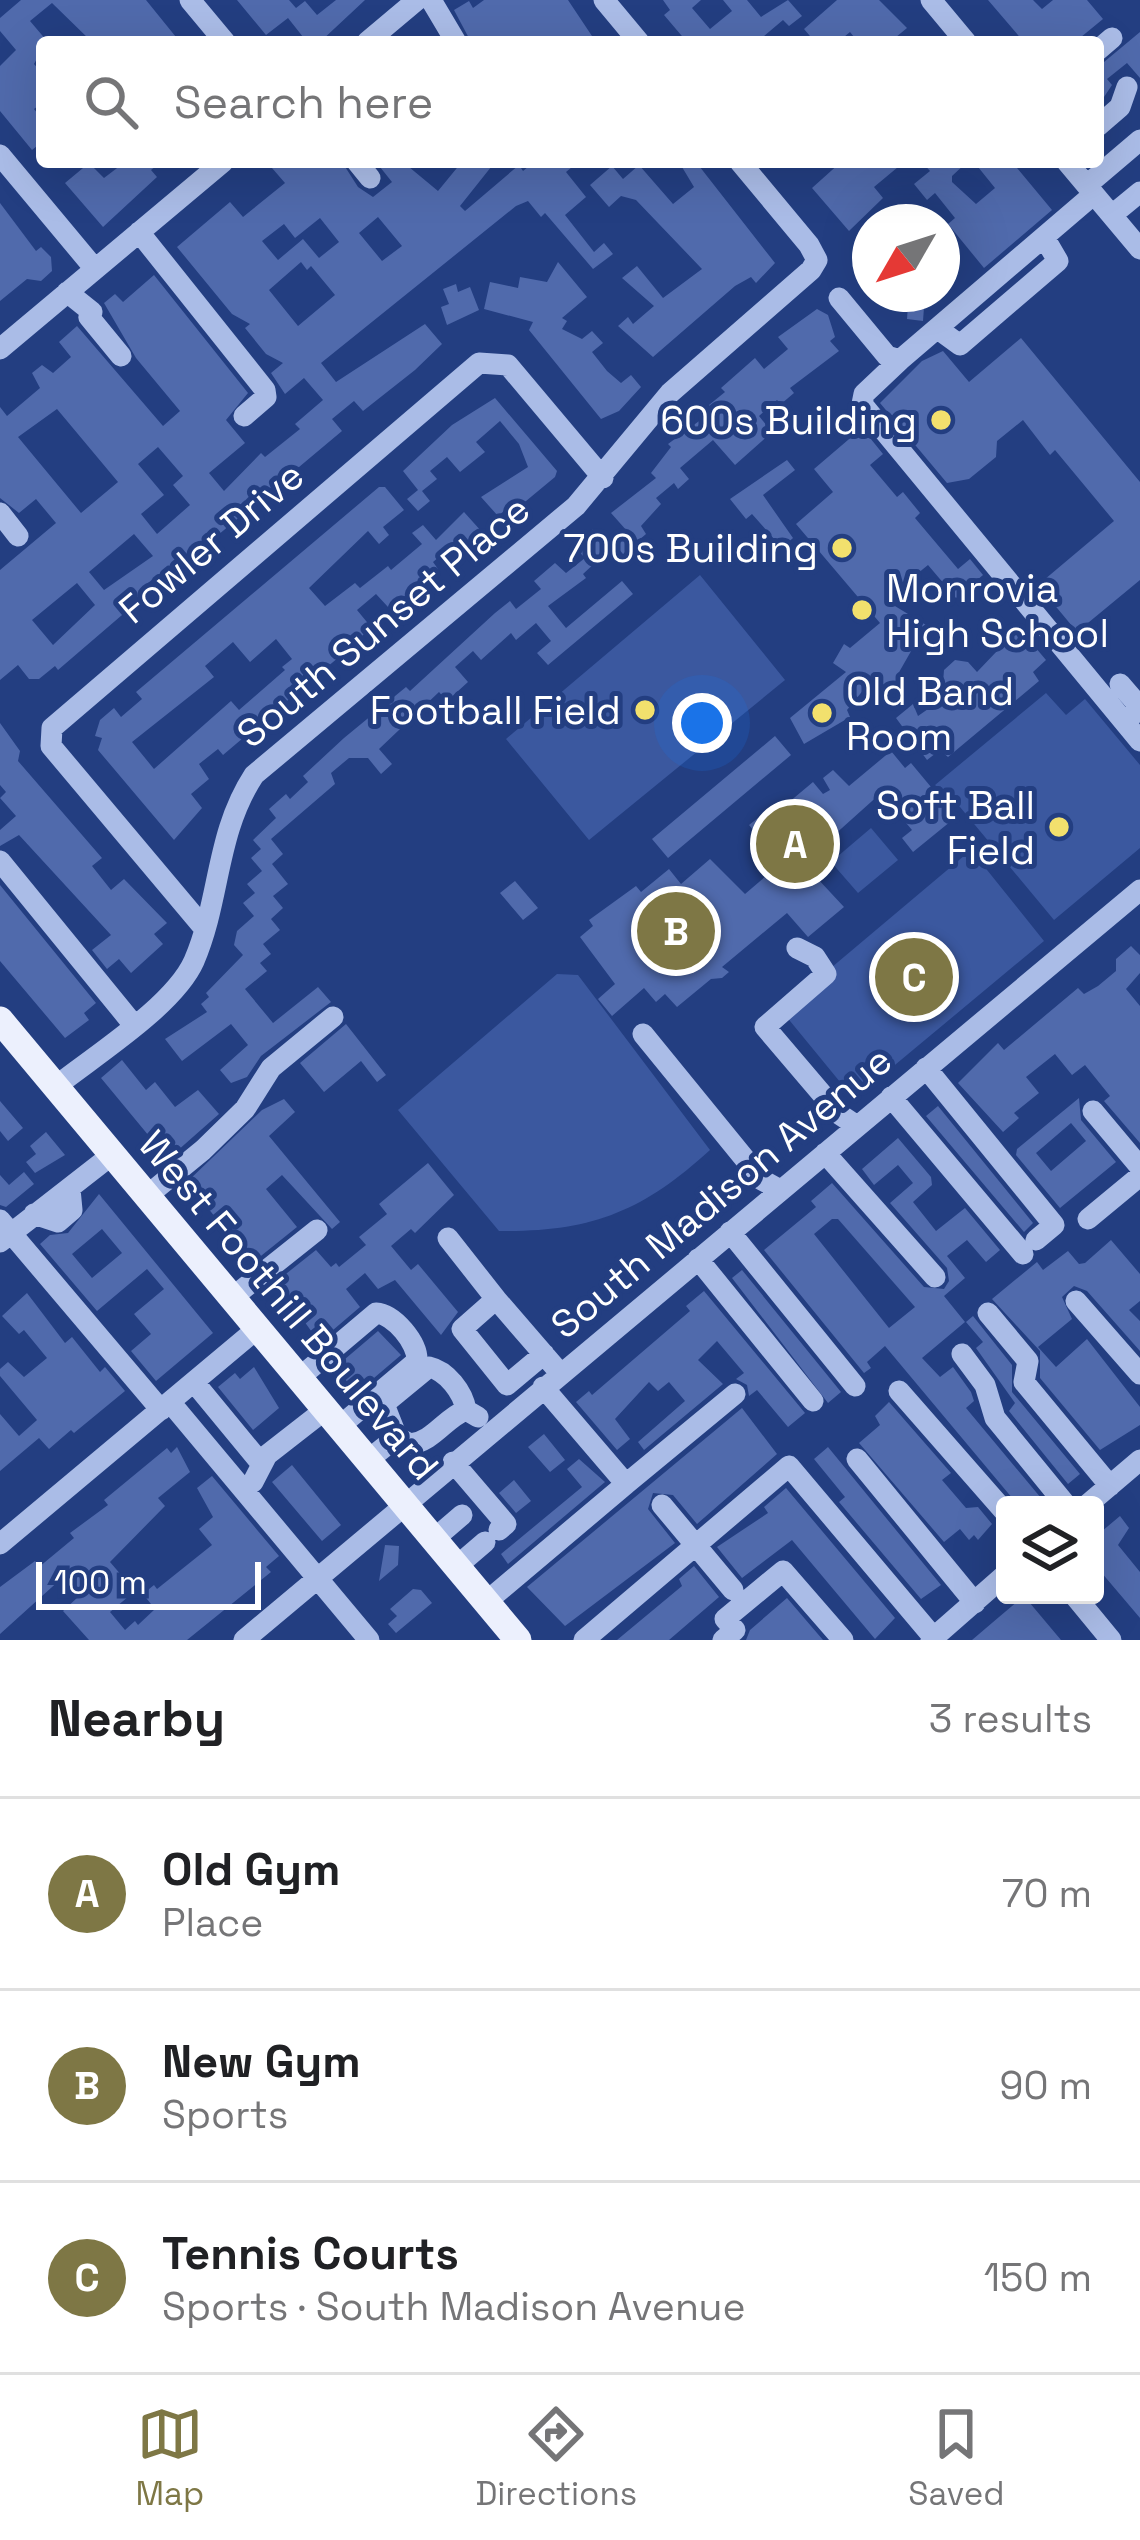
<!DOCTYPE html>
<meta charset="utf-8">
<style>
body{margin:0;font-family:"Space Grotesk",sans-serif;background:#f2f2f2;color:#202124}
.controls{position:absolute;right:36px;bottom:36px;display:grid;overflow:hidden;border-radius:12px;box-shadow:0 12px 48px #0002}
.controls button{width:108px;height:108px;display:grid;place-items:center;padding:0;border:0;border-bottom:3px solid #e0e0e0;background:#fff;color:#202124;font:60px sans-serif}
.compass{position:absolute;left:852px;top:204px;width:108px;height:108px;border-radius:50%;background:#fff;box-shadow:0 12px 48px #0002;rotate:231deg}
.scale{position:absolute;left:36px;bottom:30px;width:225px;box-sizing:border-box;padding-left:12px;border:6px solid #fff;border-top:0;font-size:33px;line-height:42px;white-space:nowrap;color:#fff;-webkit-text-stroke:9px #233e81;paint-order:stroke}
.you{position:absolute;left:702px;top:723px;width:42px;height:42px;margin:-30px;border:9px solid #fff;border-radius:50%;background:#1a73e8;box-shadow:0 0 0 18px #1a73e833}
.badge{display:grid;place-items:center;width:78px;height:78px;border-radius:50%;background:#7e7745;color:#fff;font-size:39px;font-weight:700}
.pin{position:absolute;translate:-50% -50%;border:6px solid #fff;box-shadow:0 3px 12px #0006}
.list{margin:0;padding:0;list-style:none}
h2{display:flex;justify-content:space-between;align-items:center;height:156px;margin:0;padding:0 48px;font-size:51px}
h2 small{font-size:39px;font-weight:400;color:#757577}
.list li{display:grid;grid-template-columns:78px 1fr auto;gap:36px;align-items:center;box-sizing:border-box;height:192px;padding:0 48px;border-top:3px solid #e0e0e0}
.list b{display:block;font-size:45px;white-space:nowrap}
.list p{margin:0;font-size:39px;white-space:nowrap;color:#757577}
.list em{font-size:39px;font-style:normal;color:#757577}
.icon{flex:none;width:66px;height:66px;fill:none;stroke:currentColor;stroke-width:2;stroke-linecap:round;stroke-linejoin:round}
.map{position:relative;flex:none;width:1140px;height:1640px;overflow:hidden}
.search{position:absolute;background:#fff;box-shadow:0 12px 48px #0002;left:36px;right:36px;top:36px;height:132px;display:flex;align-items:center;gap:30px;box-sizing:border-box;padding:0 42px;border-radius:12px;color:#757577;font-size:45px}
.sheet{height:732px;background:#fff}
nav{display:flex;justify-content:space-around;align-items:center;box-sizing:border-box;height:168px;border-top:3px solid #e0e0e0;background:#fff;font-size:33px;color:#757577}
nav a{display:grid;justify-items:center;gap:6px}
nav .on{color:#7e7745}
.map>svg:first-child{display:block}
</style>
<div class="map">
<svg width="1140" height="1640" viewBox="0 0 1140 1640">
<rect width="100%" height="100%" fill="#233e81"/>
<!-- green -->
<path fill="#3b589f" d="M700,575L785,680L589,840L506,739Z
M1046,693L1066,715L1085,699L1140,765V848L1054,920L960,807L935,785Z
M871,828L898,860L858,893L831,862Z
M971,850L1044,941L854,1099L781,1010Z
M557,974L578,975L710,1150C642,1212 591,1232 499,1231L398,1110Z"/>
<!-- building -->
<path fill="#506aac" fill-rule="evenodd" d="M21,0H146L180,42H92L52,3L30,21L47,41L34,64L42,73V103L34,109L42,119V142L32,150L0,111V66L16,50L0,31V18Z
M237,0H289L296,8L305,1L317,15L336,0H365L320,42H307L288,18L266,35Z
M484,0H568L596,42H471L454,10L469,1L473,8Z
M663,0H701L692,8L710,29L732,11L723,0H747L761,17L788,0L802,16L789,26L783,20L757,42H687L664,15L670,10Z
M837,0H879L907,28L890,42H858L850,32L838,42H815L804,29Z
M988,0H1033L1042,9L1053,0H1087L1103,19L1075,42H1024Z
M1140,32V78L1127,63L1107,79L1112,85L1098,106V67Z
M125,162H161L151,170L157,177L103,227L65,183L89,163L104,178Z
M279,162H342L358,187L373,197L392,182L376,162H403L438,191L461,163L467,168L472,162H495L460,206L465,211L519,165L523,171L534,162H578L566,172L586,197L565,215L594,252L604,243L613,254L593,269L545,213L541,217L528,201L516,206L321,363L336,382L425,324L442,344L415,370L363,411L354,401L332,419L342,431L168,577L163,571L138,591L143,597L58,670L55,666L39,679H29L18,665L0,680V570L56,523L36,499L19,513L0,498V407L7,416L40,388L32,373L42,365L53,373L71,357L59,342L77,326L163,426L180,411L136,358L104,303L115,294L123,302L154,275L248,393L226,420L245,443L209,473L224,491L261,453L265,457L300,429L295,424L323,400L304,378L285,394L271,373L283,363L266,354L245,328L250,324L232,314L177,247L230,202L243,217L285,183L272,168ZM378,217L402,246L382,261L359,233ZM320,218L339,242L319,258L303,239L278,260L262,241L284,224L295,238ZM301,262L307,270L311,266L335,295L298,326L269,290ZM57,409L118,482L81,513L18,437ZM158,447L183,476L173,485L190,505L157,534L141,514L164,495L138,464ZM134,534L153,556L104,590L89,572ZM77,583L95,605L53,645L32,620Z
M679,162H696L775,263L756,283L751,277L735,286L653,357L618,326L628,317L633,324L654,306L622,278L637,266L663,298L702,269L636,200L621,196L609,207L590,185L612,166L623,179L639,165L673,204L694,187Z
M841,162H904L874,187L883,198L849,231L812,188Z
M922,162H967L952,176V182L976,204L995,188L974,162H1012L1052,210L984,268L948,224L955,218L935,193L927,200L914,184L930,171Z
M0,203L36,251L41,247L51,257L52,271L41,281L27,279L0,301Z
M558,262L587,297L562,318L567,321L562,329L582,339L592,331L603,343L592,352L607,371L621,383L631,375L641,387L619,411L601,419L529,330L533,322L484,309L490,282L518,288L520,277L547,282Z
M456,284L458,292L470,287L479,310L447,325L441,307L449,304L443,289Z
M881,294H925L923,321L907,319L908,305L881,302Z
M817,309L828,315L835,337L830,341L839,351L790,388L794,393L781,404L777,400L759,416L772,432L735,465L713,440L680,468L689,479L678,489L674,483L656,498L661,504L641,526L646,534L623,554L613,542L627,531L611,513L656,478L651,473L671,447L668,444L714,410L709,405L725,392L721,388L755,358L764,369L788,349L778,337Z
M1021,338L1140,482V580L1077,632L1038,585L1114,521L1055,450L1050,455L1023,420L997,441L996,457L969,479L947,483L880,403L922,361L943,351L969,382Z
M495,398L557,471L555,477L514,511L510,506L498,516L481,497L528,467L519,444L500,421L476,442L485,452L460,472L447,457L430,471L437,479L422,491L430,501L418,511L407,499L418,490L403,471L452,425Z
M862,428L883,454L870,465L897,497L903,492L920,513L915,518L958,569L970,559L983,575L956,598L928,565L896,591L899,595L890,603L926,625L898,674L903,681L882,699L869,683L847,710L850,717L804,744L790,718L846,672L833,663L844,644L850,648L880,623L796,524L833,492L814,469Z
M787,460L795,470L763,495L793,538L782,548L752,514L746,519L730,499Z
M379,487H385L404,510L383,527L389,535L379,544L368,531L309,588L325,606L355,583L360,588L388,566L391,570L422,544L412,533L423,525L436,540L464,512L482,532L459,556L451,547L433,562L438,569L430,581L401,604L388,607L376,594L357,610L371,627L352,646L223,755L218,749L199,764L209,779L191,794L202,808L174,840L98,750L102,738L95,736L100,720L114,708L121,717L142,699L136,692ZM276,639L292,659L282,667L285,670L239,710L231,701L154,769L132,742L214,677L205,666L233,642L250,662Z
M593,529L611,548L583,574L586,578L548,606L566,628L622,581L633,594L548,665L537,653L551,641L536,623L516,640L511,633L481,660L473,651L455,667L468,682L447,701L439,692L379,749L392,764L381,774L368,758H349L331,773L335,784L271,839L283,854L272,864L288,884L273,896L283,908L271,919L280,930L263,944L271,954L260,963L267,971L245,989L273,1023L318,987L331,1002L261,1056L247,1077L231,1083L220,1070L248,1045L231,1024L182,1061L165,1039L207,1012L201,1004L209,997L206,993L243,955L234,945L237,931L254,916L243,903L255,893L247,884L262,871L251,858L261,849L253,840L276,818L269,809L286,794L290,799L308,782L303,776L344,738L406,687L410,691L495,613L510,601L516,609L541,589L534,581L555,563L566,573L585,558L574,546Z
M1019,628L1046,660L1033,672L1039,681L948,757L940,750L927,760L896,718L913,704L918,716L951,693L943,683L944,670L955,660L968,662L977,672Z
M0,723L20,751L18,761L102,858L92,866L111,890L124,879L167,923L154,934L163,944L131,973L119,959L107,969L92,950L111,935L19,835L0,846V830L16,816L0,798L6,792L0,785Z
M775,736L791,755L668,858L652,839Z
M891,751L905,768L911,763L956,817L913,852L902,838L912,830L881,793L803,863L844,907L808,937L787,913L722,967L729,972L722,978L711,979L677,1007L665,994L656,1002L644,988L612,1016L598,999L615,984L580,937L593,926L589,920L636,886L641,892L669,869L681,884L710,859L745,894L781,863L749,825L772,807L776,813L813,782L823,794L830,790L823,778L833,770L849,786Z
M515,881L538,908L523,920L500,893Z
M0,885L96,1003L84,1013L89,1020L65,1038L0,961Z
M1131,946L1140,955V973L1126,989L1140,1006V1143L1104,1101L1110,1096L1085,1065L1072,1075L1055,1054L1026,1077L1039,1093L1014,1113L1019,1118L1003,1132L958,1083L998,1043L1004,1050L1078,988L1084,994L1098,986L1116,971V959Z
M346,1024L386,1075L377,1082L361,1061L324,1092L300,1063Z
M122,1060L146,1090L155,1082L175,1107L198,1090L219,1114L168,1159L101,1078Z
M1079,1098L1081,1120L1116,1162L1060,1208L1016,1155L1017,1149ZM1071,1123L1086,1141L1051,1171L1036,1153Z
M284,1099L295,1112L269,1136L340,1222L332,1229L282,1175L266,1189L297,1227L252,1263L187,1182L262,1110Z
M0,1101L23,1128L8,1141L0,1131Z
M938,1106L1033,1223L1024,1232L926,1116Z
M46,1132L65,1155L35,1173L26,1162L36,1154L30,1146Z
M898,1138L931,1177L932,1185L913,1202L936,1231L965,1208L1000,1250L986,1262L967,1240L947,1256L965,1278L944,1296L965,1322L922,1358L940,1377L953,1367L971,1392L974,1401L966,1408L1041,1498L1034,1505H1018L885,1346L867,1362L871,1368L864,1373L764,1250L816,1207L811,1201L832,1183L924,1287L944,1289L949,1281L947,1268L890,1203L913,1183L898,1165L874,1185L862,1169ZM832,1219H838L915,1307L889,1328L814,1234Z
M428,1163L454,1195L415,1233L411,1229L391,1246L411,1270L418,1264L458,1312L441,1335L395,1280L378,1289L365,1273L346,1289L360,1307L319,1342L284,1293L281,1296L272,1285L316,1250L331,1267L336,1263L339,1267L366,1245L359,1237L387,1214L379,1204Z
M24,1172L34,1184L6,1207L0,1205V1175L9,1185Z
M99,1194L213,1333L156,1381L131,1351L151,1334L134,1314L164,1289L147,1269L97,1311L40,1244L50,1235L68,1233ZM102,1229L122,1253L92,1278L72,1254Z
M1111,1240L1140,1274V1301L1129,1310L1140,1321V1351L1087,1291L1074,1286L1062,1297L1072,1319L1038,1347L1056,1367L1087,1339L1140,1407V1425L1100,1450L1040,1378V1351L992,1299L1037,1262L1043,1270L1068,1251L1079,1264L1085,1263Z
M742,1270L841,1392L828,1403L732,1278Z
M704,1291L805,1413L788,1427L757,1390L749,1396L747,1385L736,1379L744,1373L717,1341L698,1360L723,1384L644,1450L638,1442L685,1401L669,1382L658,1391L649,1382L615,1419L630,1439L617,1450L576,1402L589,1391L592,1395L690,1311L686,1306Z
M27,1293L65,1343L72,1337L100,1372L105,1367L125,1391L74,1433L71,1430L49,1449L39,1438L0,1471V1414L19,1436L37,1420L0,1376V1369L8,1362L24,1377L47,1358L24,1330L19,1334L2,1316Z
M973,1316L1012,1365V1392L1080,1474L1068,1484L1009,1411L1015,1403L976,1348L983,1342L966,1322Z
M378,1331L401,1355L354,1395L338,1365Z
M254,1367L279,1408L253,1430L218,1387L235,1373L240,1379Z
M889,1402L951,1473L942,1480L966,1508L978,1507L992,1524L978,1540L974,1535L969,1540L960,1529L944,1542L859,1443L880,1425L875,1416Z
M742,1408L777,1454L697,1524L673,1495L653,1493L648,1509L675,1543L565,1626L527,1587Z
M544,1434L565,1460L550,1472L528,1447Z
M177,1447L190,1472L158,1498L165,1506L110,1562L135,1591L110,1612L125,1630L135,1621L138,1625L155,1609L143,1594L154,1585L157,1589L212,1545L199,1529L213,1517L197,1488L212,1476L279,1556L266,1567L271,1572L187,1640H89L63,1611L78,1597L62,1578L0,1634V1587L35,1561L39,1567L74,1538L70,1533L108,1505L104,1500L167,1448L171,1453Z
M828,1447L941,1585L921,1599L839,1502L845,1497L814,1459Z
M579,1459L605,1482L508,1564L501,1554L582,1487L567,1469Z
M292,1465L341,1525L322,1541L272,1482Z
M514,1480L531,1501L516,1513L499,1493Z
M786,1488L895,1618L875,1639L792,1540L742,1578L717,1547L768,1513L764,1507Z
M1120,1516L1129,1528L1118,1545L1140,1572V1618L1095,1565V1537Z
M385,1545L399,1546L398,1565L379,1581Z
M694,1566L719,1597L669,1640H617L682,1586L679,1579Z
M413,1589L421,1590L432,1603L396,1633L388,1624L397,1616L390,1609Z
M1024,1596L1061,1640H972L999,1617Z
M787,1598L823,1640H746L750,1630Z"/>
<g fill="none" stroke-linecap="round" stroke-linejoin="round">
<!-- minor -->
<path stroke="#aabce7" stroke-width="21" d="M190,0L225,42
M431,0L456,42
M604,0L639,42
M931,0L966,42
M367,42L417,0
M1098,50L1112,38
M1098,126L1120,107L1127,87
M0,155L95,269
M357,162L370,178
M1067,162L1140,249
M1087,185L1140,140
M1112,215L1140,192
M139,232L265,390L266,397L244,416
M67,292L92,312L89,317L121,356
M839,298L887,356L900,360L1094,194
M938,329L960,345L1058,261L1044,237
M0,349L223,162
M900,360L864,394L862,404L1140,741
M0,513L18,536
M1120,684L1140,707L1125,723
M0,861L133,1024
M204,928L51,746L52,728L479,363L508,365L603,478
M797,948L815,957L826,974L765,1027L839,1114L857,1126
M643,1034L762,1180L780,1190
M926,1068L1054,1225L1036,1240
M55,1087C94,1056 174,1006 194,961C221,898 215,835 254,775L576,506L670,393L811,270L817,260L809,245L740,162
M891,1097L1023,1254
M1093,1111L1140,1167
M825,1153L935,1277
M148,1195L203,1150L245,1109L271,1068L333,1017
M34,1214L58,1222L72,1210L70,1189
M1088,1219L1140,1176
M0,1220L161,1410
M730,1232L855,1386
M448,1238L496,1299
M0,1242L113,1154
M698,1259L813,1401
M233,1297L317,1230
M1076,1301L1140,1374
M988,1313L1028,1361L1024,1382L1110,1486
M544,1354L507,1385L462,1329L496,1299L560,1373
M962,1354L985,1385L995,1418L1066,1505
M299,1378L376,1313C394,1314 418,1343 417,1361L340,1426
M194,1382L260,1462
M899,1391L1005,1512
M170,1402L369,1640
M397,1437L384,1404L429,1367C447,1371 463,1392 466,1410
M857,1459L975,1603
M368,1460L397,1437L410,1444C433,1442 445,1418 466,1410L478,1417
M453,1462L506,1524L499,1530
M626,1484L735,1394
M243,1489L253,1482L267,1455L326,1409
M662,1505L733,1590
M1087,1505L1140,1460
M434,1539L462,1515
M0,1544L258,1328
M457,1566L485,1542
M1074,1595L1111,1640
M486,1602L626,1484L543,1387
M244,1640L1140,890
M584,1640L789,1466L934,1638
M723,1640L735,1630L725,1619L783,1571L843,1640
M931,1640L1005,1575"/>
<!-- major -->
<path stroke="#ecf0fd" stroke-width="27" d="M0,1020L518,1640"/>
</g>
<!-- markers -->
<g fill="#f2e06d" stroke="#233e81" stroke-width="4.5">
<circle cx="941" cy="420" r="12"/>
<circle cx="842" cy="548" r="12"/>
<circle cx="862" cy="610" r="12"/>
<circle cx="645" cy="710" r="12"/>
<circle cx="822" cy="713" r="12"/>
<circle cx="1059" cy="827" r="12"/>
</g>
<g text-anchor="middle" stroke-width="10" stroke-linejoin="round" paint-order="stroke">
<!-- poi labels -->
<g font-size="39" fill="#fff" stroke="#233e81" text-anchor="end">
<text x="917" y="434">600s Building</text>
<text x="818" y="562">700s Building</text>
<text x="886" y="602" text-anchor="start">Monrovia<tspan x="886" dy="45">High School</tspan></text>
<text x="846" y="705" text-anchor="start">Old Band<tspan x="846" dy="45">Room</tspan></text>
<text x="621" y="724">Football Field</text>
<text x="1035" y="819">Soft Ball<tspan x="1035" dy="45">Field</tspan></text>
</g>
<!-- street labels -->
<g font-size="39" fill="#fff" stroke="#233e81">
<text transform="translate(211 542) rotate(-40)" y="14">Fowler Drive</text>
<text transform="translate(383 621) rotate(-40)" y="14">South Sunset Place</text>
<text transform="translate(721 1192) rotate(-40)" y="14">South Madison Avenue</text>
<text transform="translate(289 1305) rotate(50)" y="14">West Foothill Boulevard</text>
</g>
</g>
</svg>
<div class="controls">
<button><svg class="icon" aria-label="layers" viewBox="0 0 24 24"><path d="M12 4l9 5-9 5-9-5zM3 14l9 5 9-5"/></svg></button>
</div>
<svg class="compass" viewBox="-18 -18 36 36"><path d="M0-13l5 13h-10z" fill="#e53935"/><path d="M0 13l5-13h-10z" fill="#757577"/></svg>
<div class="scale">100 m</div>
<div class="you"></div>
<div class="pin badge" style="left:795px;top:844px">A</div>
<div class="pin badge" style="left:676px;top:931px">B</div>
<div class="pin badge" style="left:914px;top:977px">C</div>
<div class="search"><svg class="icon" aria-label="search" viewBox="0 0 24 24"><circle cx="10" cy="10" r="6"/><path d="M15 15l6 6"/></svg>Search here</div>
</div>
<section class="sheet">
<h2>Nearby<small>3 results</small></h2>
<ul class="list">
<li><span class="badge">A</span><div><b>Old Gym</b><p>Place</p></div><em>70 m</em></li>
<li><span class="badge">B</span><div><b>New Gym</b><p>Sports</p></div><em>90 m</em></li>
<li><span class="badge">C</span><div><b>Tennis Courts</b><p>Sports · South Madison Avenue</p></div><em>150 m</em></li>
</ul>
</section>
<nav>
<a class="on"><svg class="icon" aria-label="map" viewBox="0 0 24 24"><path d="M3 6l6-2 6 2 6-2v14l-6 2-6-2-6 2zM9 4v14M15 6v14"/></svg>Map</a>
<a><svg class="icon" aria-label="directions" viewBox="0 0 24 24"><path d="M12 3l9 9-9 9-9-9zM9 14v-3h6M13 9l2 2-2 2"/></svg>Directions</a>
<a><svg class="icon" aria-label="saved" viewBox="0 0 24 24"><path d="M7 4h10v16l-5-4-5 4z"/></svg>Saved</a>
</nav>
